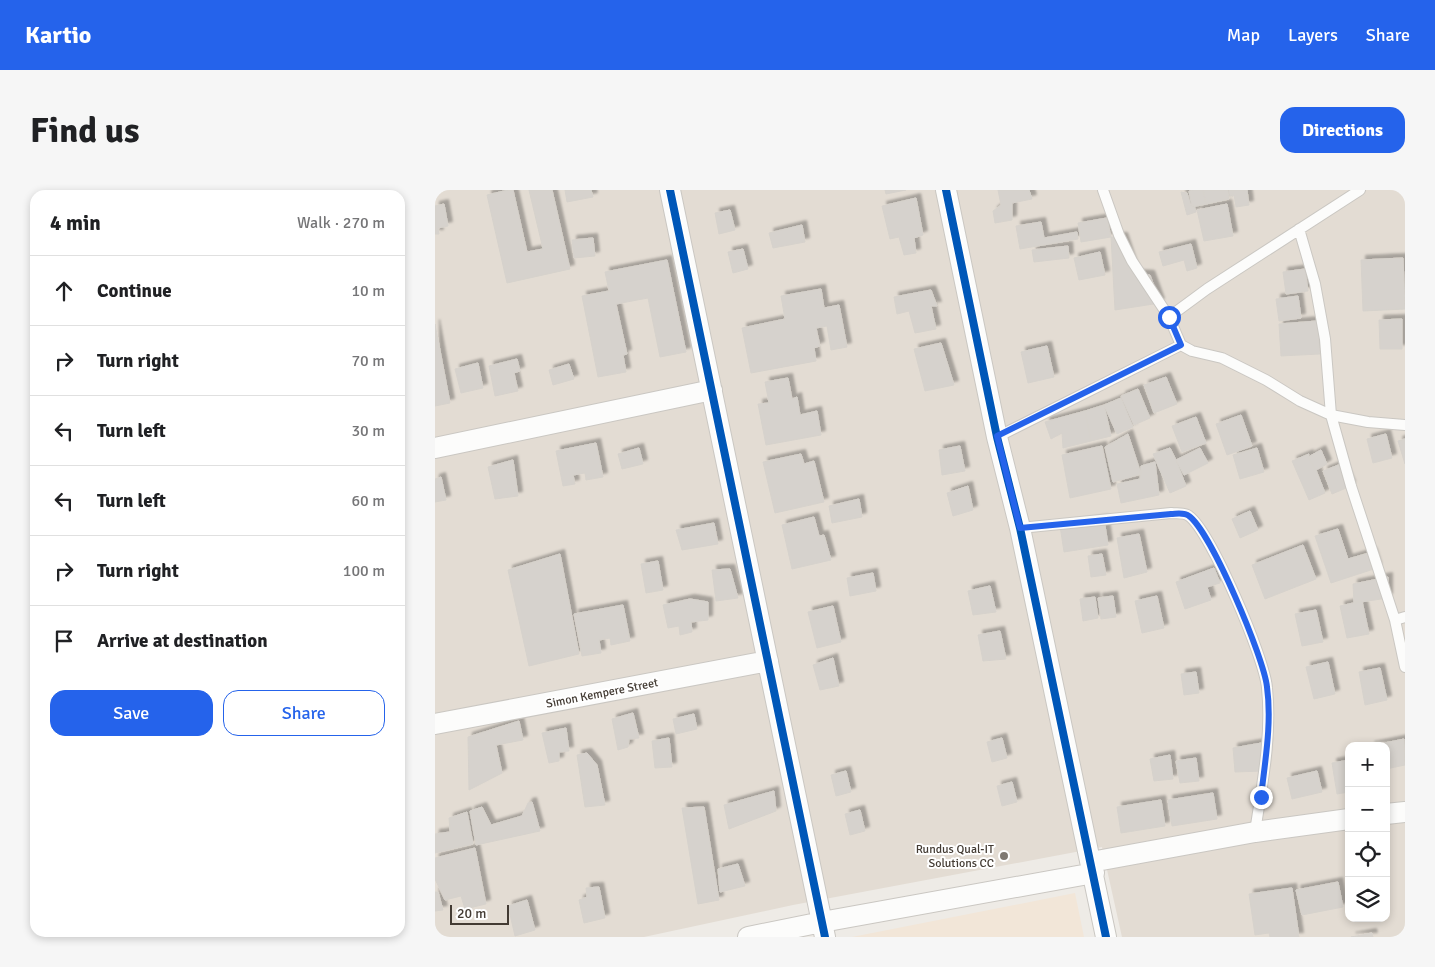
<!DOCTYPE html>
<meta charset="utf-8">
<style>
body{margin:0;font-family:Signika,sans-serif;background:#f6f6f6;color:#202124}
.controls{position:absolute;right:15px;bottom:15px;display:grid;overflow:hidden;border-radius:10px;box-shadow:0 2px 8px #0003}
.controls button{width:45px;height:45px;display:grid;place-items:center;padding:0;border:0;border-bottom:1px solid #e0e0e0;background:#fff;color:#202124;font:25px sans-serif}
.scale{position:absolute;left:15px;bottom:12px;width:59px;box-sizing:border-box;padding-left:5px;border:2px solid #433b33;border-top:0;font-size:14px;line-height:18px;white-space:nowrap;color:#433b33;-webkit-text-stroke:4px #fff;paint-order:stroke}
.stop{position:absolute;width:15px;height:15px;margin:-11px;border:4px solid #2563eb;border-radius:50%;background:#fff}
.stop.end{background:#2563eb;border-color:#fff;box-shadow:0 1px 5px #0008}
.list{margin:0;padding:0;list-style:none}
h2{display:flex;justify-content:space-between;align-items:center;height:65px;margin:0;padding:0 20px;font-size:21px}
h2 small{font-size:16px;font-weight:400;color:#757577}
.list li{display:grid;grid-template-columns:32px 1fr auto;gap:15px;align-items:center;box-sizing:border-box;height:70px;padding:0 20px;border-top:1px solid #e0e0e0}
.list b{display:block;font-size:19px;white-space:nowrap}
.list em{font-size:16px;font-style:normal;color:#757577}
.actions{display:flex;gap:10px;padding:15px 20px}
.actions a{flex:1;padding:11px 0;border:1px solid #2563eb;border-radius:15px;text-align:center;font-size:18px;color:#2563eb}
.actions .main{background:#2563eb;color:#fff}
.icon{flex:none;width:28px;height:28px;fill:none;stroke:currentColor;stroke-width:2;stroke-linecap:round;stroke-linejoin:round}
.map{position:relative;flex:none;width:970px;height:747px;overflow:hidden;border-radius:15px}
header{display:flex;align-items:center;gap:30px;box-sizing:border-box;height:70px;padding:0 25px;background:#2563eb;color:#fff}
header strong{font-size:24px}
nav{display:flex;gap:28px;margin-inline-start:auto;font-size:18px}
.intro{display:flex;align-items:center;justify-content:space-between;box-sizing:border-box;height:120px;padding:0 30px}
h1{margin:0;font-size:35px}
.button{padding:12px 22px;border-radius:15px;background:#2563eb;color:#fff;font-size:18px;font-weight:700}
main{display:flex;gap:30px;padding:0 30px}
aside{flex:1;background:#fff;border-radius:15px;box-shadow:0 2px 8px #0003}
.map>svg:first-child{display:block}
</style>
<header>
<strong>Kartio</strong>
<nav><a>Map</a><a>Layers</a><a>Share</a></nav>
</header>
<div class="intro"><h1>Find us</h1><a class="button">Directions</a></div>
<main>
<aside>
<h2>4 min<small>Walk · 270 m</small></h2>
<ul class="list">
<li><svg class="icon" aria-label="ahead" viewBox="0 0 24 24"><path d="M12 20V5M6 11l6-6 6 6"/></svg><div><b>Continue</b></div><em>10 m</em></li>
<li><svg class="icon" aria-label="right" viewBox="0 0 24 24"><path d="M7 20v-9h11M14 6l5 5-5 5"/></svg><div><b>Turn right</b></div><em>70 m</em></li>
<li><svg class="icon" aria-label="left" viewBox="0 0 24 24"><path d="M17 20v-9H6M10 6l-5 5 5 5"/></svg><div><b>Turn left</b></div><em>30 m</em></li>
<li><svg class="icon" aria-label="left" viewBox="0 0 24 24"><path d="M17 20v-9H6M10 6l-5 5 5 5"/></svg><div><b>Turn left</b></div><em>60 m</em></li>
<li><svg class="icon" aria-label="right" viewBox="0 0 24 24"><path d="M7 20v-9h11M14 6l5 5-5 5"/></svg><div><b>Turn right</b></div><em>100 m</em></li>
<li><svg class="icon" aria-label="arrive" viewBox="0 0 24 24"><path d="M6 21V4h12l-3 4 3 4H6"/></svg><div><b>Arrive at destination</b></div></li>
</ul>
<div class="actions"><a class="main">Save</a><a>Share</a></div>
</aside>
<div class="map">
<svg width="970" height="747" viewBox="0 0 970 747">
<defs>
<filter id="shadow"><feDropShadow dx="4.5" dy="-4.5" stdDeviation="1" flood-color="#0004"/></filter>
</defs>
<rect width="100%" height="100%" fill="#eeebe6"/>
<!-- residential -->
<path fill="#e3dcd3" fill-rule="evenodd" d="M0,0H970V747H687L667,657L358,715L209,747H0ZM914,556H951V728H914Z"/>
<!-- commercial -->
<path fill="#f2e6d8" d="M640,703L649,747H417Z"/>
<!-- building -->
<path fill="#d6d2cd" stroke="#d6d2cc" filter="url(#shadow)" d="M73,0H78L92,62L108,59L94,0H117L135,79L72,93L52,5Z
M130,0H156L158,7L132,12Z
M450,0H471L451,4Z
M563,0H594L597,9L577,13V30L560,33L558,21L566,15Z
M759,0H768L771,14L757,17L754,1Z
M768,0H793L794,9L771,14Z
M794,0H812L814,15L801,17L799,5L795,6Z
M746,2L752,3L756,16L759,15L761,22L752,25Z
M481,8L488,45L479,48L481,63L469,65L464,47L455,49L447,16Z
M9,14L13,36L3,38L4,44H0V16Z
M792,14L798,46L769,51L762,20Z
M295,20L300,40L284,44L280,23Z
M672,28L676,47L646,52L643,33Z
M606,32L609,48L642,42L643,49L585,59L581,36Z
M367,35L370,52L338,58L334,43Z
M676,47H688L700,84L715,85L725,113L680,120Z
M158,48L160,66L139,68L137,50Z
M756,54L762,78L752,81L749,70L728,76L724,62Z
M633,56L634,68L599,72L597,60Z
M308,59L313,79L298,83L293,62Z
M665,62L670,85L644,90L639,68Z
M968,68L970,119L928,121L926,70Z
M232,70L251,162L225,167L213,108L181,114L192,164L188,165L191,182L163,187L147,106L174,101L170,82Z
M870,79L873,101L851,104L848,82Z
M386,99L389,118L404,115L412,157L396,160L392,136L381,138L385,156L379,158L381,171L316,183L307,138L350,129L346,106Z
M496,100L502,116H496L501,139L480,143L474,121L462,124L459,107Z
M863,106L866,128L844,131L841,109Z
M967,129V159H945L944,130Z
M882,131L885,164L846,166L844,134Z
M0,134L15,213L0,216Z
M506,153L519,195L490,201L479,159Z
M612,156L619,187L593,193L586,162Z
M82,169L85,181L79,183L83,201L60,206L54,176Z
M43,173L48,198L26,203L20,179Z
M134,174L139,189L118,195L114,180Z
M731,187L742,214L719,223L709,195Z
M353,188L357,209L362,207L365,225L382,221L386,245L331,255L323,214L334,213L330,192Z
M703,199L715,228L699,235L686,206Z
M686,208L698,237L682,244L669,215Z
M669,215L676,246L656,251L650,221Z
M650,221L656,251L628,258L627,243L616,249L610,232Z
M806,225L817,256L792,265L781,234Z
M761,227L771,253L747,262L737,236Z
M693,244L706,284L678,292L670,257Z
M951,244L957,268L938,273L932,249Z
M970,249V274L963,251Z
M161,253L168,287L151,290L150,283L138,285L140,294L128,296L121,261Z
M525,256L530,281L507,285L504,260Z
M667,256L676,299L635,308L627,265Z
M204,258L208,274L187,279L183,264Z
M735,258L741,270L751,296L735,303L718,264Z
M765,258L773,273L749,285L741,270Z
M822,258L829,282L805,289L798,265Z
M886,260L892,274L881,280L873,267Z
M366,264L369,274L379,271L389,312L340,323L328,272Z
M874,264L873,267L881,280L890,303L874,310L857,271Z
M78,270L83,306L60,309L53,277Z
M720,272L724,305L686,313L682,294L705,289L706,276Z
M906,274L916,296L897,304L888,281Z
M6,287L11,310L0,312V289Z
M533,296L538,320L518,326L512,303Z
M424,309L427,327L397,333L394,316Z
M815,321L823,340L805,348L797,329Z
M379,327L384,346L389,345L396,370L357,379L347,335Z
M669,329L673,355L629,362L625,336Z
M279,333L283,354L247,360L241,340Z
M903,339L913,369L937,362L942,378L896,393L880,346Z
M704,344L712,382L689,388L682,348Z
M868,355L881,389L830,409L817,375Z
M125,364L144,464L94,476L73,380Z
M667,364L671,385L656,387L653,366Z
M223,371L228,400L211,403L206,374Z
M779,378L785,393L772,397L776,410L750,419L741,392Z
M295,379L303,408L281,411L277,380Z
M438,383L441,401L415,406L412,388Z
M953,387V408L919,413L918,394Z
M555,396L561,422L538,425L533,401Z
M678,406L681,427L666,429L663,408Z
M722,406L729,438L707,443L700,411Z
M660,407L663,428L648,431L645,409Z
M255,409L273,412V430L256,432L257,442L245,445L244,436L233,438L228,415Z
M927,411L934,444L912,448L905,416Z
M188,415L195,451L176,455L175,448L164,450L166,463L147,466L139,424Z
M398,416L406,452L382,458L373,422Z
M881,420L888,452L867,456L860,424Z
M565,441L571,469L548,471L543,445Z
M398,468L404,496L385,500L378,475Z
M893,472L900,504L879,509L871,477Z
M945,478L952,510L930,515L924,482Z
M761,482L764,503L749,505L746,484Z
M198,523L204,548L194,549L193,557L183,560L177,529Z
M259,524L262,539L241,544L238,529Z
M84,531L88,550L61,555L67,583L34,600L33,547Z
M131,538L134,561L124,562V571L114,573L107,543Z
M234,548L237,577L220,578L217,551Z
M567,548L572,568L557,572L552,552Z
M969,549L970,575L951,579V556H935Z
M832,552L829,581L800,582L798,558Z
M152,563L162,575L170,615L150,617L142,565Z
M735,565L738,589L719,591L715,569Z
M761,568L764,591L745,593L741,571Z
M914,570V602L902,604L897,573Z
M411,581L416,602L401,606L396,585Z
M882,581L887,602L857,609L852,588Z
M577,592L582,612L567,616L562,596Z
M339,601L341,621L294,639L289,615Z
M778,603L782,629L737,636L733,610Z
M726,610L730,636L686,643L682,617Z
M97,612L105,641L41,655L35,621L47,617L56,635L87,626L93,613Z
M269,617L284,710L263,714L247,618Z
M425,620L430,641L415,645L410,624Z
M32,622L38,654L0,663V644L15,642L14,628Z
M40,658L51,714L30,719L26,706L10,710L0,689V668Z
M303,674L310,696L285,702L283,679Z
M903,692L908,717L867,725L861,700Z
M164,697L170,728L149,733L144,710L152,707L151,698Z
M857,698L864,747H835L834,743L820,745L814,704Z
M0,702H3L8,720L0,721Z
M92,710L100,740L80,746L73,716Z
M937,743L938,747H916Z"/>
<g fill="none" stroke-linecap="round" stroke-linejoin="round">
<defs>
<path id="service" d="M668,0L684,45L697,71L734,127L746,155L757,161L787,168L831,190L865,211L896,225L933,232L970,235
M864,39L880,94L890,149L896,225L916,296L960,430L970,477
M734,127L772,99L925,0
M562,247L746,155
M585,338L736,323C741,324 749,322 754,326C776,342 830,469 832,498C837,546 827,595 820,642
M960,430L970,427"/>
<path id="minor" d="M235,0L390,747
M511,0L562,247L585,338L671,747
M0,258L277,200
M0,534L333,471
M951,624L970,622
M656,672L820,642L914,629
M313,747L387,732L659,683"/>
</defs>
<!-- service casing -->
<use href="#service" stroke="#cac7c2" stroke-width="12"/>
<!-- minor casing -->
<use href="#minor" stroke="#cac7c2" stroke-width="22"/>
<!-- service -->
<use href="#service" stroke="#fcfcfb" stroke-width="10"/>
<!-- minor -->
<use href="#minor" stroke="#fcfcfb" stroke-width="20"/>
<defs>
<path id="cycleway" d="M235,0L390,747
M511,0L562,247L585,338L671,747"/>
</defs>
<!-- cycleway casing -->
<use href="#cycleway" stroke="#fff" stroke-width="11"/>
<!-- cycleway -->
<use href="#cycleway" stroke="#0057b8" stroke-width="8"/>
</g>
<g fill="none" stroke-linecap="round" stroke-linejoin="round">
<!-- route -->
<path stroke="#2563eb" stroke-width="6" d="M734,127L746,155L562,246L585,338L736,324C741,324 749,322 754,326C776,342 829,468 832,497C837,533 830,571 826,607"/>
</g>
<!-- markers -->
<circle fill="#7f7972" stroke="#fff" stroke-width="2" cx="569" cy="666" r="5"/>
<g text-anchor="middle" stroke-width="4" stroke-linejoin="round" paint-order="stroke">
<!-- street labels -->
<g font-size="12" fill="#433b33" stroke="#fff">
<text transform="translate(167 503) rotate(-11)" y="4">Simon Kempere Street</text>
</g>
<!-- poi labels -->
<g font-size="12" fill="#433b33" stroke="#fff" text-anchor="end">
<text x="559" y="663">Rundus Qual-IT<tspan x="559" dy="14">Solutions CC</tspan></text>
</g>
</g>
</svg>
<div class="controls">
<button>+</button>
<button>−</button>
<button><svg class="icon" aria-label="locate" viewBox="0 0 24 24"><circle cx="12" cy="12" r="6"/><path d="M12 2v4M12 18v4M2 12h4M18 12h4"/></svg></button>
<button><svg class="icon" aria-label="layers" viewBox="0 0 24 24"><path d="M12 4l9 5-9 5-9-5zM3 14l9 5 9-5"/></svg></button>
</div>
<div class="scale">20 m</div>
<div class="stop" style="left:734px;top:127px"></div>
<div class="stop end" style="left:826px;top:607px"></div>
</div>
</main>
